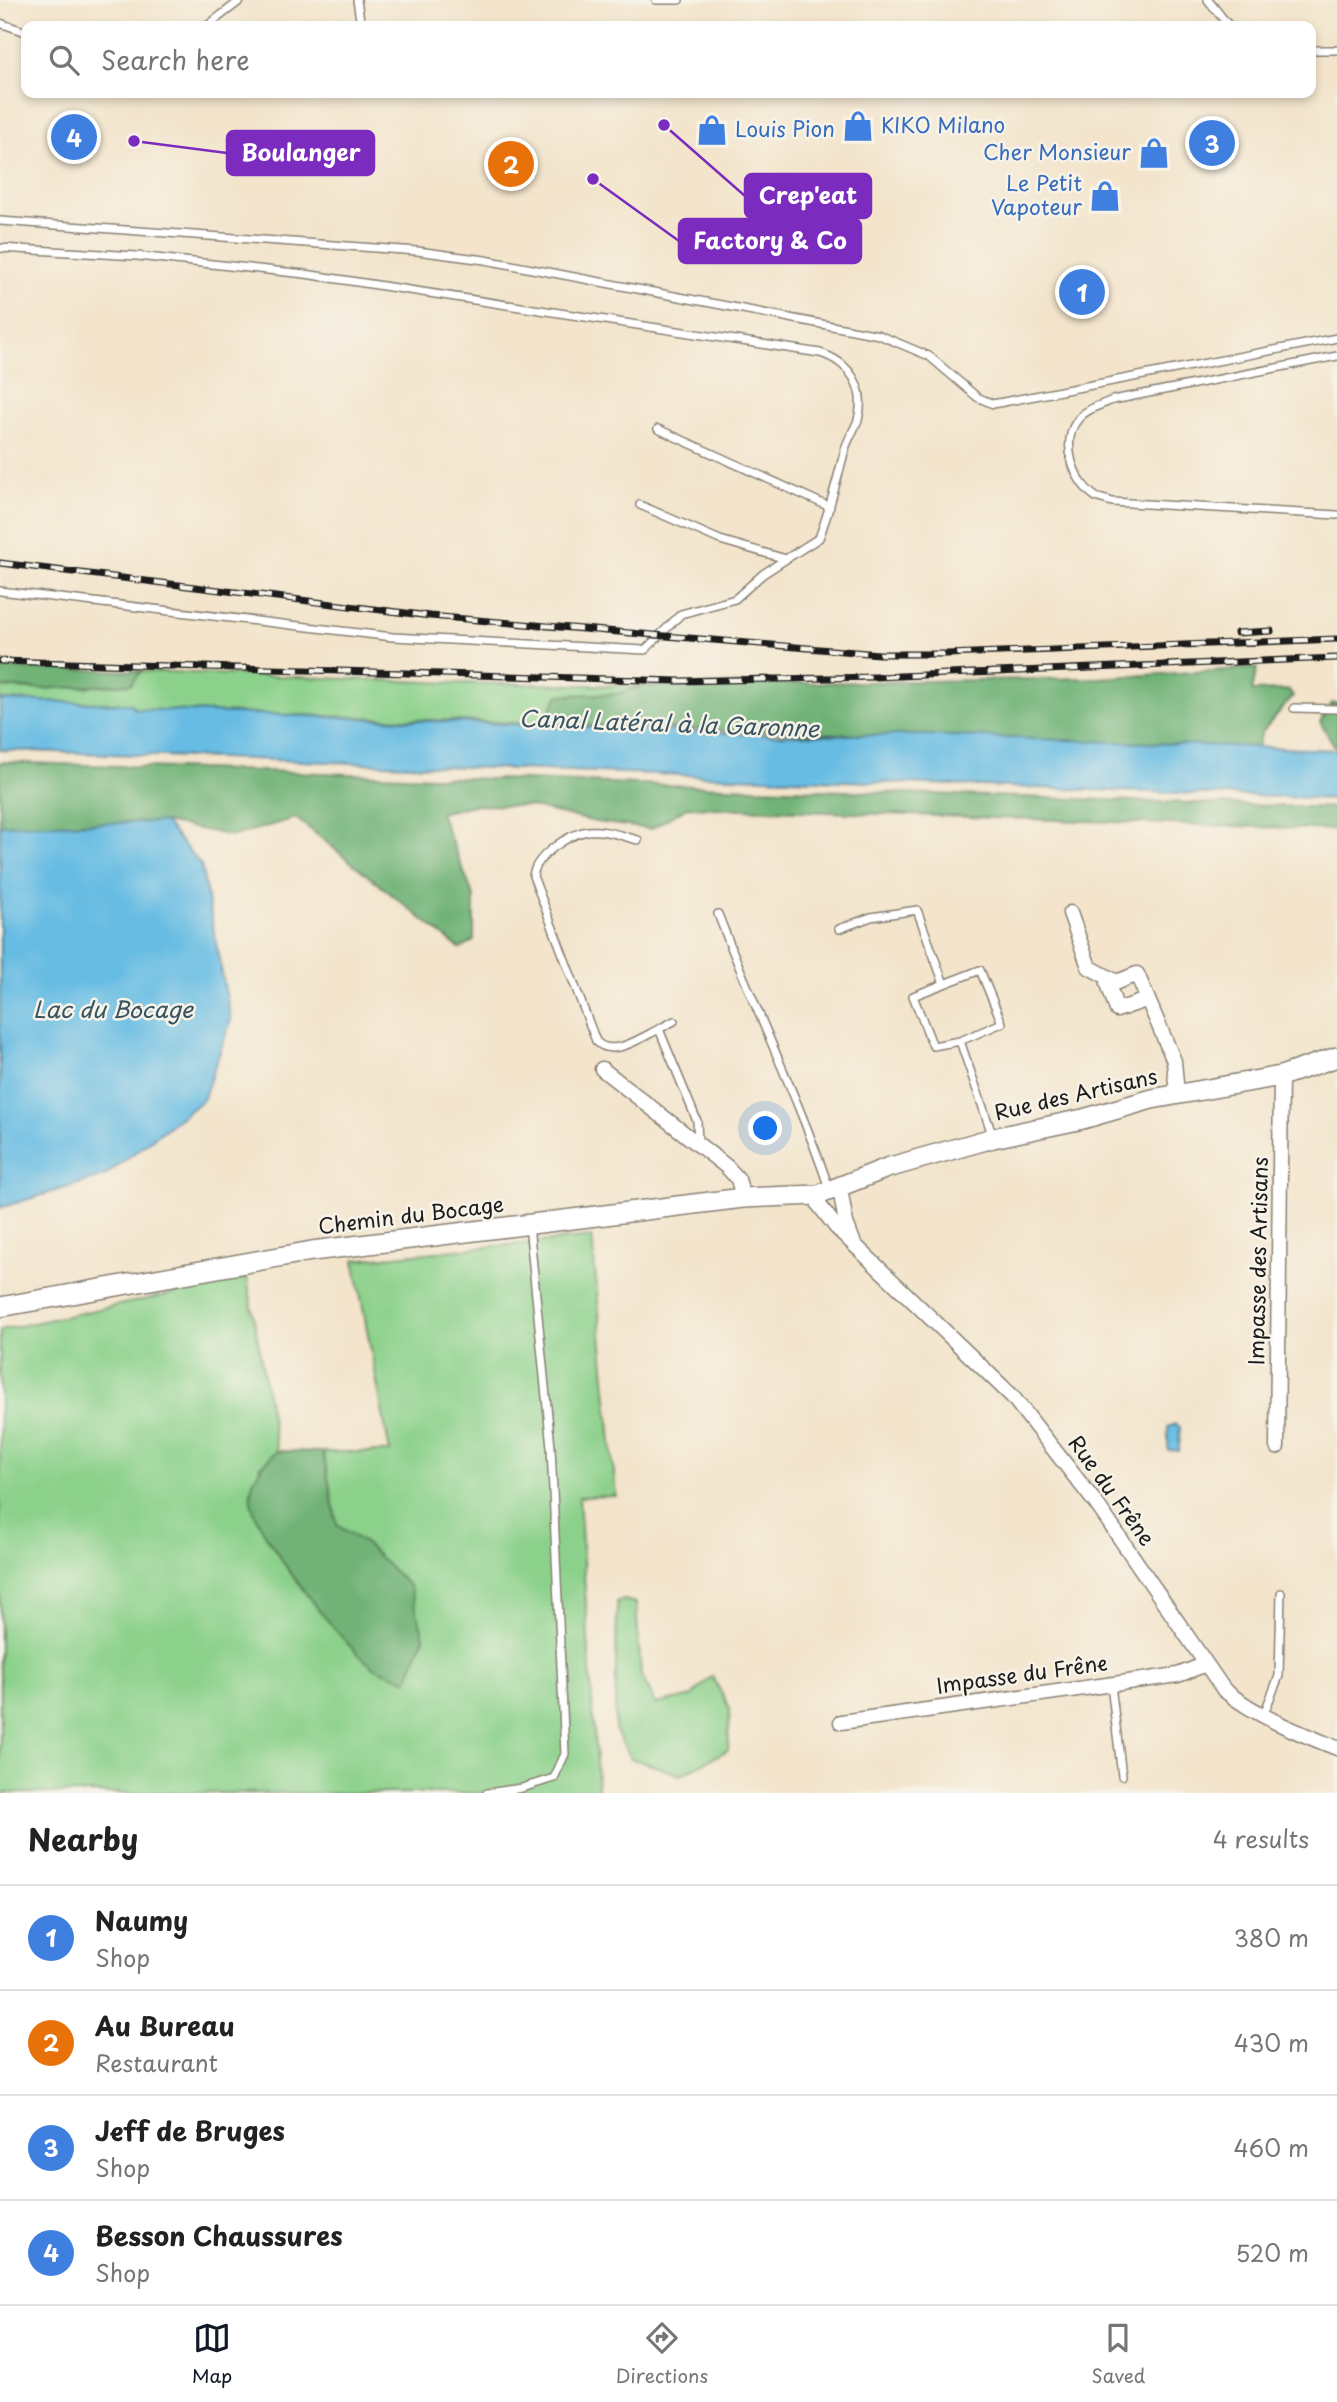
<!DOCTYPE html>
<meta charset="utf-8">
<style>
body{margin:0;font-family:"Playpen Sans",sans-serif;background:#f6f6f6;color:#222}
.you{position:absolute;left:766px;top:1129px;width:24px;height:24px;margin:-18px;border:5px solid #fff;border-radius:50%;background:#1a73e8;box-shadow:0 0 0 10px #1a73e833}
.badge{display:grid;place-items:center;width:46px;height:46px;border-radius:50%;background:#111827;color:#fff;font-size:23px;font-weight:700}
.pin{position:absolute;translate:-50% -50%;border:4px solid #fff;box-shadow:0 2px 7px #0006}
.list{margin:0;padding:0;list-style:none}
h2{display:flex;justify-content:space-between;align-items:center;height:91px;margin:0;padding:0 28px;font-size:30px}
h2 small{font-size:23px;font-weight:400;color:#767676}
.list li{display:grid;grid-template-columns:46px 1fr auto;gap:21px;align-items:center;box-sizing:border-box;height:105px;padding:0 28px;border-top:2px solid #e0e0e0}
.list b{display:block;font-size:26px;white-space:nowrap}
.list p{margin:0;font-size:23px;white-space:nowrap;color:#767676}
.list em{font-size:23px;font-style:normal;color:#767676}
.icon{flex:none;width:38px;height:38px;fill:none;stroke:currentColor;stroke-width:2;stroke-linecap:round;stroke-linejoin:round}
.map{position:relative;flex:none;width:1337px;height:1793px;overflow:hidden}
.search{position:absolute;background:#fff;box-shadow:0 4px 10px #0003;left:21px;right:21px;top:21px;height:77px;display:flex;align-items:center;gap:18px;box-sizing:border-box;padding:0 24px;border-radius:14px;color:#767676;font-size:26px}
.sheet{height:511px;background:#fff}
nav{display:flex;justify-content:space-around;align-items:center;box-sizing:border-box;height:98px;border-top:2px solid #e0e0e0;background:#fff;font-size:19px;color:#767676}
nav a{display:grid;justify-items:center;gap:4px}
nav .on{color:#111827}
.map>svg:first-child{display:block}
</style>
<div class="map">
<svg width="1337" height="1793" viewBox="0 0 1337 1793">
<rect width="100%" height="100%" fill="#f7f3e8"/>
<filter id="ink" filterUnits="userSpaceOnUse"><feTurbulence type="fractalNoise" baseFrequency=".0143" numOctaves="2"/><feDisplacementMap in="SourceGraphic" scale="14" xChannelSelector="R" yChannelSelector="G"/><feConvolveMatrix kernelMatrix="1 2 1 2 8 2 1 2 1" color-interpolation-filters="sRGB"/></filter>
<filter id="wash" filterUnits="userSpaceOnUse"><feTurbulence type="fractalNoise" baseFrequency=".00686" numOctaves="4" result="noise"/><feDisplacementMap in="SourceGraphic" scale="28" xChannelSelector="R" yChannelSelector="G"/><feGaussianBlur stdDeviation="1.57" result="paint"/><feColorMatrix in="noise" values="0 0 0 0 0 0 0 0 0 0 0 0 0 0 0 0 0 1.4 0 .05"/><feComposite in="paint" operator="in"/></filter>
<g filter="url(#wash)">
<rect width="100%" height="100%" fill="#f3e4cb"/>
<!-- green -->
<path fill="#8cd18b" stroke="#547654" stroke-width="2" d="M141,671L453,683L643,686L616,694L559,695L542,724L136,709L130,704L0,700V687L37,689L130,684Z
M592,1237L616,1496L579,1497L598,1793H0V1330L247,1278L277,1451L259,1467L319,1611L372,1665L367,1545L337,1525L323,1452H390L354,1260Z
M624,1600L636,1603L641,1675L656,1704L692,1696L712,1676L730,1709L728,1750L681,1775L630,1758L615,1729L617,1601Z"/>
<!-- forest -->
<path fill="#71b377" stroke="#46684a" stroke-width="2" d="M0,668L141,671L131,684L37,689L0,687Z
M1257,668L1252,691L1288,690L1293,696L1262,732L1257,748L542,724L559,695L616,694L643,686L1097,678Z
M1337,703V750L1320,722L1331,704Z
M0,762L1337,808V830L687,807L651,829L596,822L528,806L473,805L440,813L474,897V940L460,949L296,818L233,836L164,822L0,825Z
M277,1451L323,1452L337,1525L367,1545L410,1587L424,1637L407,1680C396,1676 382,1672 372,1666C343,1646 255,1535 251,1501C248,1480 263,1463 277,1451Z"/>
<!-- water -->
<path fill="#66bce3" stroke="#416c80" stroke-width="2" d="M0,700L131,704L136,709L778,735H928L1337,750V799L0,750Z
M164,822L201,865L231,1020L203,1100L104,1176L0,1208V825Z
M1175,1424L1180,1427L1179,1451L1168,1450V1427Z"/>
</g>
<g filter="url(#ink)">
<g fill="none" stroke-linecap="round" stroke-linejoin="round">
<defs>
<path id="service" d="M357,0L361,26
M656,0H679
M1208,0L1229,26
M0,23L26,32
M207,26L241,0
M1311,50H1337
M0,221L417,251L485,260L879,335L929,356L977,397L993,404L1337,338
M0,248L137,256L305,274L820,353C849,362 867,387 858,420C854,430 848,439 845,449C837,480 830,509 819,538L786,559L720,540L640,505
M1337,356L1113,400C1101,405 1088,408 1079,418C1060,440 1072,481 1096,497C1100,499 1107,500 1112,502L1337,515
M658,429L830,507
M0,591L393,637L645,650L681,614L735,599L763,574L786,559
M1294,708L1337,709
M638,840C622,836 604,829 587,831C568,835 536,855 533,876L596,1041C612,1059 642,1037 659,1029L697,1121L698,1144
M718,914C753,1006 797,1094 829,1188
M839,929L871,917L917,910L944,984
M659,1029L674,1021
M960,1041L1002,1023L980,970L913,996L933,1046L960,1041L993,1137
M1111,1685L1122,1776
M1263,1716L1279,1676L1281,1593
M487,1793L522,1788L554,1778L565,1754L551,1447L529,1225"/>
<path id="minor" d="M1070,913L1089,967L1117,982L1137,974L1174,1061L1177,1094
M1117,982L1108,984L1117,1010L1146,1000
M602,1069L727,1167L738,1179L743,1198
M840,1189L846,1223L853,1241
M818,1195L819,1205L836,1227L1012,1396L1098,1506L1224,1690C1258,1717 1297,1732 1337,1748
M1277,1447L1281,1076
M841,1722L1178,1675L1206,1664"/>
<path id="tertiary" d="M0,1307L312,1251L743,1198L818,1195L887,1168L993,1138L1083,1119L1152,1099L1281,1076L1337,1057"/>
</defs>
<!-- service casing -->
<use href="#service" stroke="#888074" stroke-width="10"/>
<!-- minor casing -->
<use href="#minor" stroke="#888074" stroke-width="17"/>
<!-- tertiary casing -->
<use href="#tertiary" stroke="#888074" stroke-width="22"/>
<!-- service -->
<use href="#service" stroke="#fff" stroke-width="7"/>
<!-- minor -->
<use href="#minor" stroke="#fff" stroke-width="14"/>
<!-- tertiary -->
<use href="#tertiary" stroke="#fff" stroke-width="19"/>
<defs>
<path id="rail" d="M0,563L430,616L879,654H947L1337,639
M1237,633L1271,631
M0,661L678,681L876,677L1337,658"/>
</defs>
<!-- rail casing -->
<use href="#rail" stroke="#1c1c1c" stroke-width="7"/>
<!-- rail -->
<use href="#rail" stroke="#f7f3e8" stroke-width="4.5" stroke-dasharray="13" stroke-linecap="butt"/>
</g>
</g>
<!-- icons -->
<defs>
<symbol id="shop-bare" viewBox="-9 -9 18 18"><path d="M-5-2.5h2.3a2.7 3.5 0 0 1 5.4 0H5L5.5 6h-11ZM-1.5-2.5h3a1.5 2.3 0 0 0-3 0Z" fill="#3f7fe0" stroke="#f7f3e8" stroke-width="2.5" paint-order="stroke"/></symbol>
</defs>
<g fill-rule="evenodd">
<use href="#shop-bare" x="836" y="104" width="44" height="44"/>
<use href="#shop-bare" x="690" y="108" width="44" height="44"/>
<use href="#shop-bare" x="1132" y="131" width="44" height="44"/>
<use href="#shop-bare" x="1083" y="174" width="44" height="44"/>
</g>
<g text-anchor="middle" stroke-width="5" stroke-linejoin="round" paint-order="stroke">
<!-- shop labels -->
<g font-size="21" fill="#366cbe" stroke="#f7f3e8" text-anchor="start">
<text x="881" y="133">KIKO Milano</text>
<text x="735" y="137">Louis Pion</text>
<text x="1131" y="160" text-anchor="end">Cher Monsieur</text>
<text x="1082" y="191" text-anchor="end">Le Petit<tspan x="1082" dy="24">Vapoteur</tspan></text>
</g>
<!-- street labels -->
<g font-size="21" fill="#1c1c1c" stroke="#f7f3e8">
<text transform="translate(1076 1095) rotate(-13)" y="7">Rue des Artisans</text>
<text transform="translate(411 1216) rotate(-7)" y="7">Chemin du Bocage</text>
<text transform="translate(1259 1261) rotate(-89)" y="7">Impasse des Artisans</text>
<text transform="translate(1111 1491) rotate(54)" y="7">Rue du Frêne</text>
<text transform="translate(1022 1675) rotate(-8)" y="7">Impasse du Frêne</text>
</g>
<!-- water labels -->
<g font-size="23" font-style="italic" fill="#365462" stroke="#f7f3e8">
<text transform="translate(669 724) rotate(2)" y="8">Canal Latéral à la Garonne</text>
<text x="113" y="1018">Lac du Bocage</text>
</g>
</g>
<!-- callouts -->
<path fill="none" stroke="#7b2cbf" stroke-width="2.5" d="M134 141L227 153M664 125L745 196M593 179L679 241"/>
<g fill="#7b2cbf" stroke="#f7f3e8" stroke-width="2.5">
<circle cx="134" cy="141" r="7"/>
<circle cx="664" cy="125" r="7"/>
<circle cx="593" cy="179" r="7"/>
</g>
<g fill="#7b2cbf" stroke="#7b2cbf" stroke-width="2.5">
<rect x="227" y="131" width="147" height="44" rx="7"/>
<rect x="745" y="174" width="126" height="44" rx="7"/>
<rect x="679" y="219" width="182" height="44" rx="7"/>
</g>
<g font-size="23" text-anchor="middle" font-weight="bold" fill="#fff">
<text x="301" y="161">Boulanger</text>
<text x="808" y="204">Crep'eat</text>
<text x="770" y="249">Factory &amp; Co</text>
</g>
</svg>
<div class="you"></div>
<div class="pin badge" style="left:1082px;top:292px;background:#3f7fe0">1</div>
<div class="pin badge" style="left:511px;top:164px;background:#e8710a">2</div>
<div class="pin badge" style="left:1212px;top:143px;background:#3f7fe0">3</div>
<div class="pin badge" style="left:74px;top:137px;background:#3f7fe0">4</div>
<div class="search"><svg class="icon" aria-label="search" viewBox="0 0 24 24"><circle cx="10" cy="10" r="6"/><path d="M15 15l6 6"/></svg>Search here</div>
</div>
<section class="sheet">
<h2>Nearby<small>4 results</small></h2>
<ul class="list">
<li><span class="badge" style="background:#3f7fe0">1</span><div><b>Naumy</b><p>Shop</p></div><em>380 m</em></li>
<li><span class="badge" style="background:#e8710a">2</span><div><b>Au Bureau</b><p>Restaurant</p></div><em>430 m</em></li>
<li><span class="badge" style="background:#3f7fe0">3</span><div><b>Jeff de Bruges</b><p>Shop</p></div><em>460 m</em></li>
<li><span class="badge" style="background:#3f7fe0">4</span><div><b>Besson Chaussures</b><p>Shop</p></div><em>520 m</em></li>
</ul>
</section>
<nav>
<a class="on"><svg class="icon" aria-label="map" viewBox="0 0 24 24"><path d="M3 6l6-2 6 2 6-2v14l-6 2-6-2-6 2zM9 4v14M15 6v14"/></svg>Map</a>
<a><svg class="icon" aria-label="directions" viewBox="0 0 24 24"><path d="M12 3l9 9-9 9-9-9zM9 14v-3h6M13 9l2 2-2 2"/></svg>Directions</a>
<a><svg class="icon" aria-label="saved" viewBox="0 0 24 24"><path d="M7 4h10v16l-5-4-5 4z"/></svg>Saved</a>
</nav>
